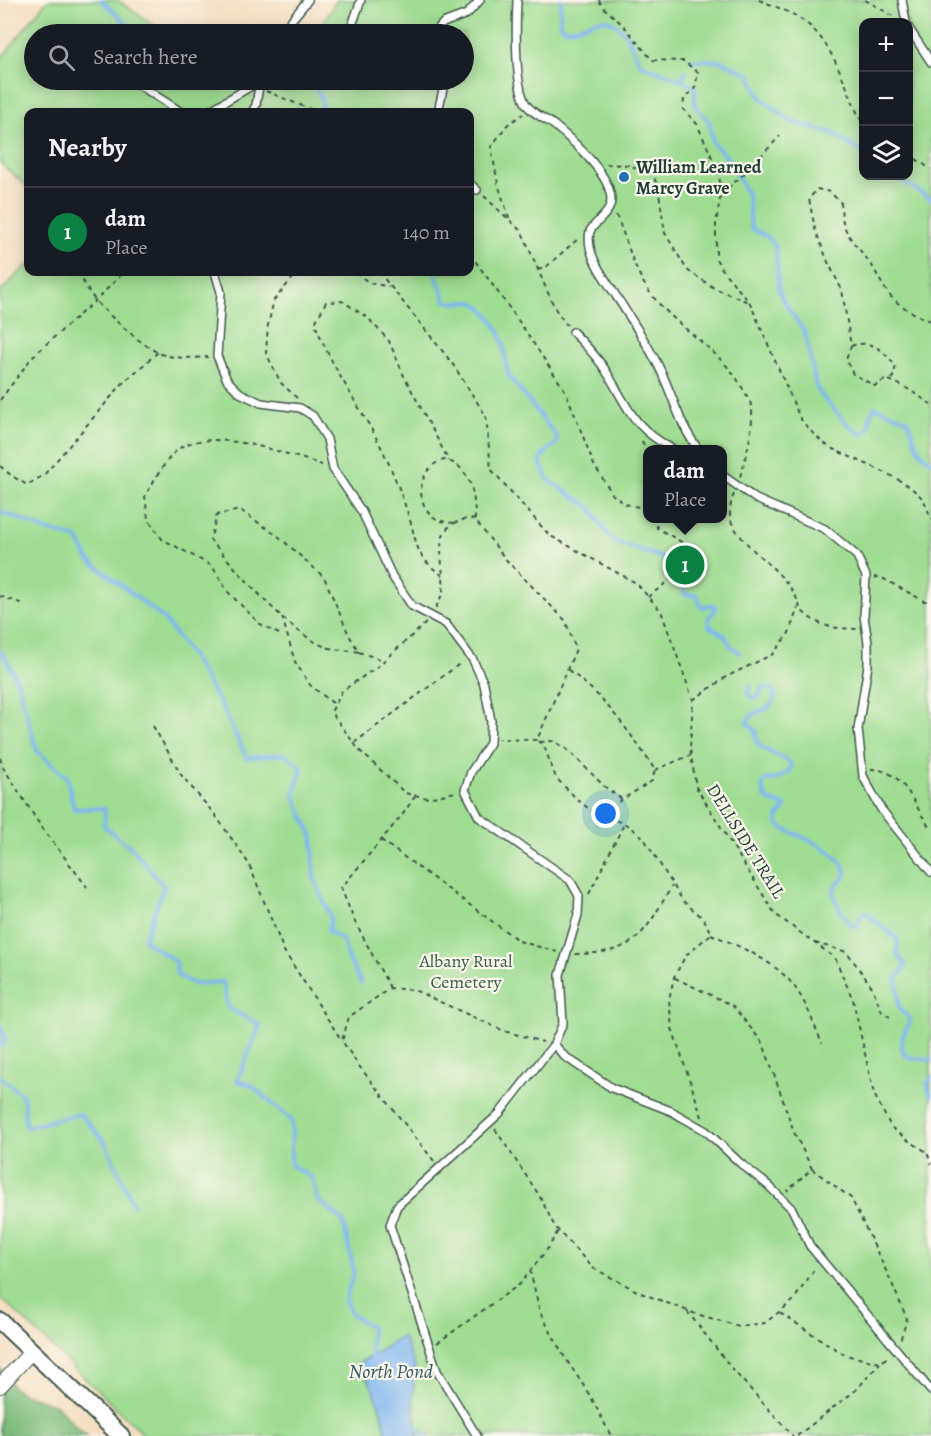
<!DOCTYPE html>
<meta charset="utf-8">
<style>
body{margin:0;font-family:Alegreya,serif;background:#242831;color:#f1f3f6}
.controls{position:absolute;right:18px;top:18px;display:grid;overflow:hidden;border-radius:12px;box-shadow:0 3px 15px #0003}
.controls button{width:54px;height:54px;display:grid;place-items:center;padding:0;border:0;border-bottom:2px solid #363941;background:#171b24;color:#f1f3f6;font:30px sans-serif}
.you{position:absolute;left:606px;top:814px;width:21px;height:21px;margin:-15px;border:4px solid #fff;border-radius:50%;background:#1a73e8;box-shadow:0 0 0 9px #1a73e833}
.badge{display:grid;place-items:center;width:39px;height:39px;border-radius:50%;background:#0b8043;color:#fff;font-size:20px;font-weight:700}
.pin{position:absolute;translate:-50% -50%;border:3px solid #fff;box-shadow:0 2px 6px #0006}
.popup{position:absolute;left:643px;top:445px;width:84px;height:78px;box-sizing:border-box;display:grid;place-content:center;border-radius:12px;background:#171b24;filter:drop-shadow(0 2px 4px #0005);font-size:20px;white-space:nowrap;color:#9ea1a6}
.popup b{font-size:22px;color:#f1f3f6}
.popup::after{content:'';position:absolute;left:50%;top:100%;margin-left:-12px;border:12px solid transparent;border-top-color:#171b24}
.list{margin:0;padding:0;list-style:none}
h2{display:flex;justify-content:space-between;align-items:center;height:78px;margin:0;padding:0 24px;font-size:26px}
h2 small{font-size:20px;font-weight:400;color:#9ea1a6}
.list li{display:grid;grid-template-columns:39px 1fr auto;gap:18px;align-items:center;box-sizing:border-box;height:90px;padding:0 24px;border-top:2px solid #363941}
.list b{display:block;font-size:22px;white-space:nowrap}
.list p{margin:0;font-size:20px;white-space:nowrap;color:#9ea1a6}
.list em{font-size:20px;font-style:normal;color:#9ea1a6}
.icon{flex:none;width:33px;height:33px;fill:none;stroke:currentColor;stroke-width:2;stroke-linecap:round;stroke-linejoin:round}
.map{position:relative;flex:none;width:931px;height:1436px;overflow:hidden}
.search{position:absolute;background:#171b24;box-shadow:0 3px 15px #0003;left:24px;top:24px;width:450px;height:66px;display:flex;align-items:center;gap:15px;box-sizing:border-box;padding:0 21px;border-radius:33px;color:#9ea1a6;font-size:22px}
.panel{position:absolute;background:#171b24;box-shadow:0 3px 15px #0003;left:24px;top:108px;width:450px;height:168px;border-radius:12px}
.map>svg:first-child{display:block}
</style>
<div class="map">
<svg width="931" height="1436" viewBox="0 0 931 1436">
<rect width="100%" height="100%" fill="#fbf7ec"/>
<filter id="ink" filterUnits="userSpaceOnUse"><feTurbulence type="fractalNoise" baseFrequency=".0167" numOctaves="2"/><feDisplacementMap in="SourceGraphic" scale="12" xChannelSelector="R" yChannelSelector="G"/><feConvolveMatrix kernelMatrix="1 2 1 2 8 2 1 2 1" color-interpolation-filters="sRGB"/></filter>
<filter id="wash" filterUnits="userSpaceOnUse"><feTurbulence type="fractalNoise" baseFrequency=".008" numOctaves="4" result="noise"/><feDisplacementMap in="SourceGraphic" scale="24" xChannelSelector="R" yChannelSelector="G"/><feGaussianBlur stdDeviation="1.35" result="paint"/><feColorMatrix in="noise" values="0 0 0 0 0 0 0 0 0 0 0 0 0 0 0 0 0 1.4 0 .05"/><feComposite in="paint" operator="in"/></filter>
<g filter="url(#wash)">
<rect width="100%" height="100%" fill="#f4ddc0"/>
<!-- green -->
<path fill="#9edc91" stroke="#5e8c62" stroke-width="1.5" fill-rule="evenodd" d="M47,0H117L166,34H34V80H256L282,89L288,80H464V34H316L337,0H931V1436H145L0,1297V292L28,264V272H470V112H28V187L0,163V60ZM864,22H908V176H864ZM648,450H722V518H648Z"/>
<!-- forest -->
<path fill="#7ebc7b" stroke="#4e7c58" stroke-width="1.5" d="M0,1368L14,1388L23,1394L56,1405L77,1428L88,1436H0Z"/>
<!-- water -->
<path fill="#7fb6ef" stroke="#4f7a92" stroke-width="1.5" d="M403,1336L415,1367L413,1399L418,1436H387C381,1409 375,1386 358,1364Z"/>
<g fill="none" stroke-linecap="round" stroke-linejoin="round">
<!-- stream -->
<path stroke="#7fb6ef" stroke-width="4" d="M101,0L129,26L136,34
M561,0L560,23L564,28C574,30 583,25 592,22C620,11 631,44 640,64C659,72 679,77 695,88V106L709,121L713,143L728,158L748,196L751,228L769,238L776,247L778,285L781,297L805,333L816,386L821,395L847,424L861,434L869,429L871,413L875,407L906,419C917,433 910,448 931,461
M692,60L721,61L749,74L761,98L790,121L834,134L864,154
M682,79L686,71
M304,80C316,88 323,93 322,108
M895,176L931,199
M435,272L446,301C457,306 467,298 477,304C488,310 500,331 503,343C506,354 505,365 509,376L557,437V443L542,456L540,462L547,478L554,484L590,507L607,534L615,542L679,563C690,571 683,581 684,593L686,595H697L701,607L712,605L715,607L716,609L708,619L709,626L725,636L730,645L740,653
M0,512L20,519L45,530L77,538L89,560L163,618L190,654L222,707L247,758L285,754L302,768L294,795L313,838L314,878L331,918L328,931L342,939L348,958L361,983
M0,652L3,654L17,680L37,751L67,777L74,809L105,808L104,826L133,849L164,887L144,940L176,962L177,975L194,984L223,982L228,1008L260,1025L237,1081L251,1085L292,1121L291,1165L312,1178L317,1199L343,1221L354,1272L345,1301L352,1315L371,1327V1358
M751,685L747,693L751,697L758,698L762,688L765,687L773,690L775,695C772,716 752,707 747,723L756,731C752,753 781,752 791,764L790,771L777,779L765,780C760,787 764,794 768,800L785,806L784,810L778,816V824C783,830 790,832 798,835C814,842 836,852 844,867C851,880 836,880 834,890C833,900 846,922 854,927L857,926L861,915L865,912L895,937L898,941L897,955L905,964V967L897,978L899,1008L909,1018L910,1023C903,1033 900,1041 903,1052L909,1058L931,1060
M0,1026L6,1041L0,1046
M0,1076L23,1096L26,1127L80,1114L105,1142L134,1206
M931,1078L927,1084L931,1096
M415,1427L428,1436"/>
</g>
</g>
<g filter="url(#ink)">
<g fill="none" stroke-linecap="round" stroke-linejoin="round">
<defs>
<path id="service" d="M517,0C516,24 514,84 526,104C531,113 546,119 555,126C572,140 618,180 610,206C607,216 595,222 590,231C586,249 597,267 607,282C625,310 644,337 659,367C673,395 679,425 699,450
M902,0L906,22
M908,27L931,62
M280,34L308,0
M349,34L361,0
M434,34L443,23L467,14L480,0
M133,81L181,112
M207,112L260,81
M252,112L256,105L260,80
M438,112L445,80
M470,184L477,190
M215,272L221,292L217,356L227,380L240,393L261,403L300,408L313,416L327,439L333,469L362,512L392,576L412,606L446,624L473,660L484,684L491,721L490,743L471,772L465,790L479,817L570,880L579,896L578,915L560,975L563,1023L554,1044L499,1114L397,1206L390,1225L437,1371L477,1436
M573,332C585,345 597,356 606,371C629,409 632,427 674,450
M722,475L756,499L825,529L857,556L866,576L864,616L868,643V665L858,729L863,776L881,809L931,872
M554,1044L564,1056L612,1088L671,1111L706,1131L740,1163L769,1186L792,1209L810,1246L931,1391"/>
<path id="minor" d="M0,1386L32,1351"/>
<path id="tertiary" d="M0,1321L121,1436"/>
</defs>
<!-- service casing -->
<use href="#service" stroke="#3f5549" stroke-width="10"/>
<!-- minor casing -->
<use href="#minor" stroke="#3f5549" stroke-width="16"/>
<!-- tertiary casing -->
<use href="#tertiary" stroke="#3f5549" stroke-width="20"/>
<!-- path -->
<path stroke="#3f5549" stroke-width="2" stroke-dasharray="4.5 4.5" stroke-linecap="butt" d="M599,0L602,6L624,26L652,60L683,61L698,72L695,88L684,99L683,109L697,124L719,173L721,194L716,223V259L724,272L750,303L800,418C809,430 821,443 835,450C858,461 911,480 924,501C927,506 929,514 931,519
M759,0C777,7 797,14 812,28C834,49 847,89 859,117L864,123
M865,0L895,17
M266,91L317,112
M908,154L931,169
M606,164L627,165L653,173L659,193L665,233L687,270L714,288L748,302
M721,194L745,173L780,136
M484,196L522,232L548,293L557,312L567,325
M616,215C628,242 633,270 651,294C679,331 725,351 745,393C748,398 752,404 752,410C753,433 746,456 740,477
M509,218L498,184L491,147L507,125L523,114
M470,254L516,317L566,392L594,465L613,495L625,504L648,509
M538,270L546,267L580,237
M79,272C83,282 88,291 95,300C108,315 144,347 161,354C176,359 193,358 208,357
M356,272L369,283L392,287
M379,272L452,363L486,416L491,469L549,535L636,583L661,611L693,700L690,748L696,787L775,914L835,958L853,1000L874,1094L891,1127L906,1139L927,1152L931,1164
M931,321C916,315 898,306 888,293C881,284 877,273 871,264C854,241 841,235 841,203L830,192L817,189L809,199L815,229L828,262L842,290L851,346L846,360L853,374L875,386L886,379L903,386L931,404
M851,346C873,339 882,350 896,366L892,380
M297,398L281,383L266,353L268,325L274,300L298,272
M0,400L33,356L96,300L124,272
M642,441L648,455
M0,466L12,476L27,485L44,475L123,383L158,352
M734,494C730,504 728,516 733,525C748,552 779,567 795,595C801,606 797,608 809,617C826,629 838,628 857,629
M454,523C447,522 441,522 435,518C413,504 418,466 444,460C472,465 475,497 475,520
M443,576C413,554 419,547 408,514C400,490 390,464 378,441C357,402 330,365 315,323L326,302L342,301L368,318L389,341L404,376L449,461
M874,577L882,578L924,601H931
M0,596L23,604
M648,597C670,579 685,575 685,544L657,528L655,518
M436,608C438,602 442,596 443,591C446,568 430,533 457,522C464,519 468,518 475,520L508,562L565,620L576,649L537,740L499,739
M282,617L295,662L311,686L334,704
M426,623L377,667L342,691L331,712L359,750L405,793L428,798L456,792
M279,634L260,624L228,592L212,566L162,539L148,519L145,496C154,481 164,462 177,450C207,425 288,454 322,465
M359,652C348,650 336,650 326,647C288,633 238,570 210,540L217,515L240,510L278,536L324,577L349,635L359,652L382,660
M568,670C603,694 632,735 655,770L652,781L597,815
M693,700L726,677L773,654L789,633L798,607
M153,726L182,776L216,816L249,864L284,951L342,1041
M538,741L544,746L556,778L580,802L597,815L624,823L643,837L683,901L704,919L711,934L686,955L674,977L669,1000L672,1028L702,1117
M540,742L554,741L569,751L605,787L623,800
M354,743L462,662
M0,758L3,767L40,825L87,887
M871,769C906,770 913,806 931,829
M655,770L691,755
M381,840L519,941L557,952
M589,894L624,824
M711,934C736,945 763,956 784,975C803,992 812,1020 822,1043
M815,943L847,952L872,987L882,1012L893,1019
M575,954C638,953 642,936 672,886
M675,978L732,1005L763,1043L794,1132L812,1169L787,1191
M390,988L354,920L341,888L403,814L416,795
M495,1129L539,1195L555,1227L593,1268L641,1293L696,1314L739,1326L765,1323L793,1301L816,1267
M434,1161L359,1066L342,1041L349,1017L390,988L414,990L504,1031L543,1042
M812,1169L851,1198L891,1281L907,1319L900,1341
M530,1270L540,1312L562,1353L591,1397L611,1436
M687,1311L733,1370L793,1436
M780,1313L845,1355L880,1363L890,1355
M437,1343L520,1284L548,1248L558,1231
M797,1436L856,1390L880,1363"/>
<!-- service -->
<use href="#service" stroke="#fff" stroke-width="7"/>
<!-- minor -->
<use href="#minor" stroke="#fff" stroke-width="14"/>
<!-- tertiary -->
<use href="#tertiary" stroke="#fff" stroke-width="16"/>
</g>
</g>
<!-- markers -->
<circle fill="#1f6fb2" stroke="#fbf7ec" stroke-width="2" cx="624" cy="177" r="6"/>
<g text-anchor="middle" stroke-width="4.5" stroke-linejoin="round" paint-order="stroke">
<!-- poi labels -->
<g font-size="18" font-weight="bold" fill="#1f3d34" stroke="#fbf7ec" text-anchor="start">
<text x="636" y="173">William Learned<tspan x="636" dy="21">Marcy Grave</tspan></text>
</g>
<!-- street labels -->
<g font-size="18" fill="#1f3d34" stroke="#fbf7ec">
<text transform="translate(746 841) rotate(58)" y="6">DELLSIDE TRAIL</text>
</g>
<!-- park labels -->
<g font-size="18" fill="#385d47" stroke="#fbf7ec">
<text x="466" y="967">Albany Rural<tspan x="466" dy="21">Cemetery</tspan></text>
</g>
<!-- water labels -->
<g font-size="20" font-style="italic" fill="#375b63" stroke="#fbf7ec">
<text x="391" y="1378">North Pond</text>
</g>
</g>
</svg>
<div class="controls">
<button>+</button>
<button>−</button>
<button><svg class="icon" aria-label="layers" viewBox="0 0 24 24"><path d="M12 4l9 5-9 5-9-5zM3 14l9 5 9-5"/></svg></button>
</div>
<div class="you"></div>
<div class="pin badge" style="left:685px;top:565px">1</div>
<div class="popup"><b>dam</b>Place</div>
<div class="search"><svg class="icon" aria-label="search" viewBox="0 0 24 24"><circle cx="10" cy="10" r="6"/><path d="M15 15l6 6"/></svg>Search here</div>
<section class="panel">
<h2>Nearby<small></small></h2>
<ul class="list">
<li><span class="badge">1</span><div><b>dam</b><p>Place</p></div><em>140 m</em></li>
</ul>
</section>
</div>
